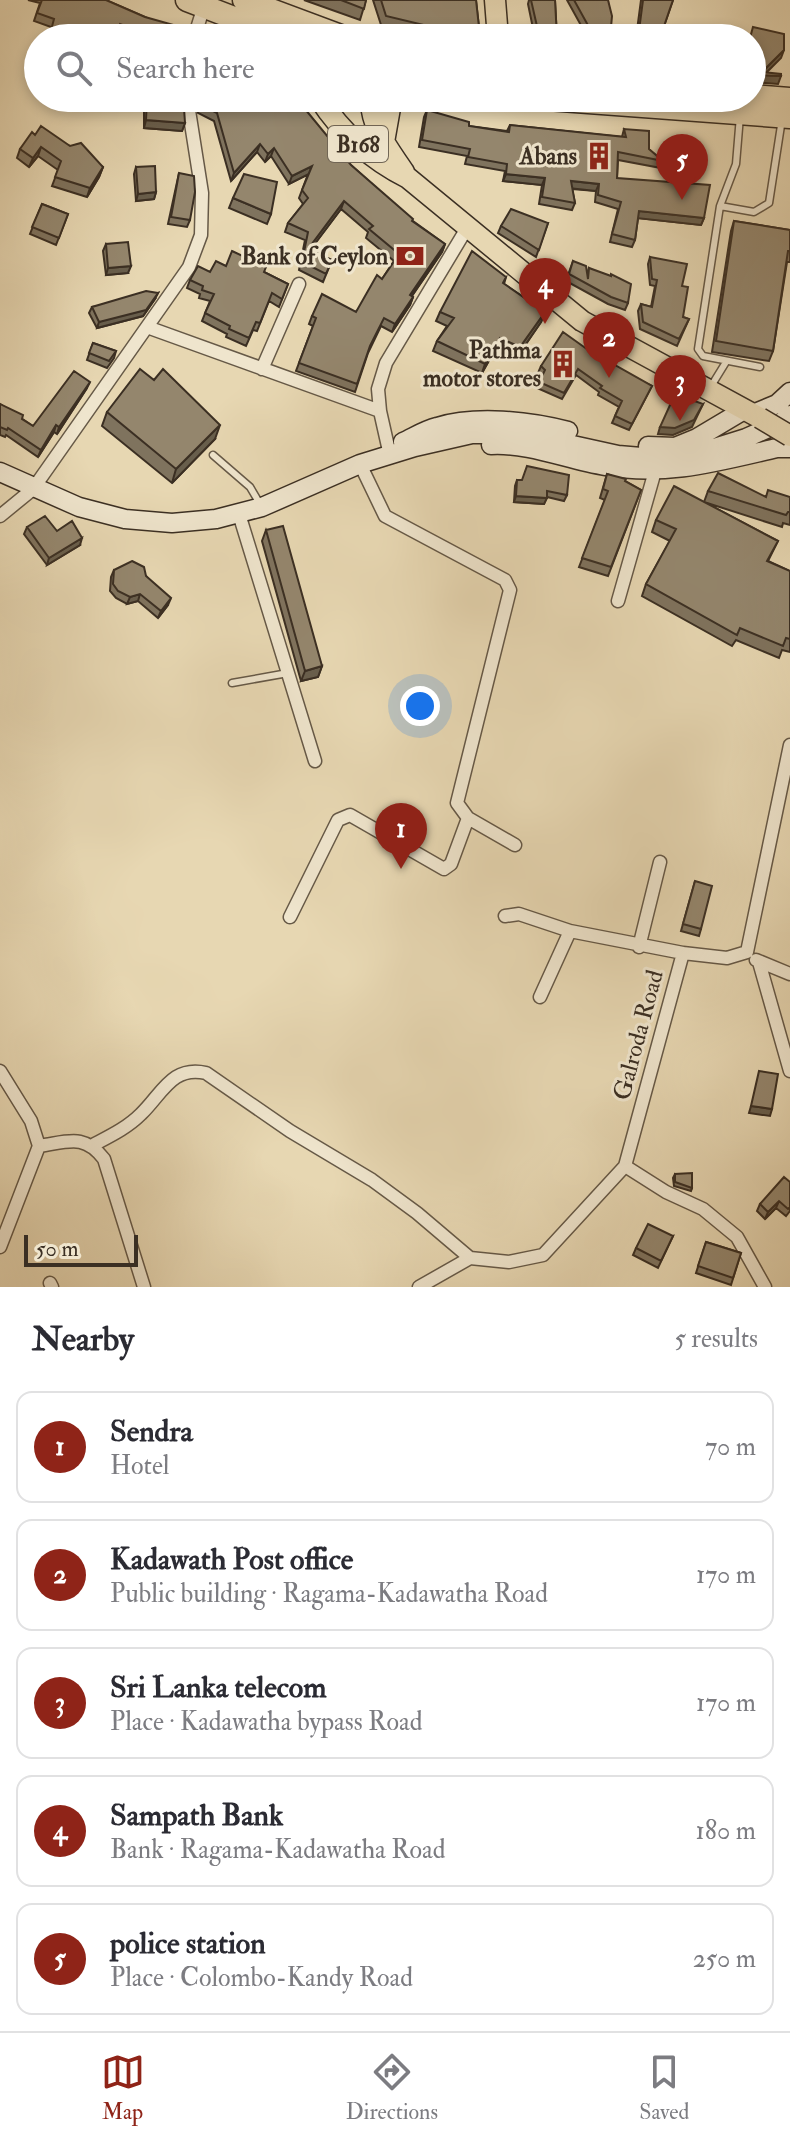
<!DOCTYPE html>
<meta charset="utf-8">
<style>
body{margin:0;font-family:"IM FELL Double Pica",serif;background:#f2f2f3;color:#2b2b33}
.scale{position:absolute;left:24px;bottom:20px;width:114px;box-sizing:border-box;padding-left:8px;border:4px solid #3b2f23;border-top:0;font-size:22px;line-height:28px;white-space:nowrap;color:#3b2f23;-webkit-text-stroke:6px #efe5cd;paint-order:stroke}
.you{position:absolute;left:420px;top:706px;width:28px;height:28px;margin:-20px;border:6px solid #fff;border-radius:50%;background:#1a73e8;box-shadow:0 0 0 12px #1a73e833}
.badge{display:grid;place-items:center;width:52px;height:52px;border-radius:50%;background:#8f2418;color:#fff;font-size:26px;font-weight:700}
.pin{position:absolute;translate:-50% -66px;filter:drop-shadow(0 2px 4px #0008)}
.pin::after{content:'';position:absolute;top:42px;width:28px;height:24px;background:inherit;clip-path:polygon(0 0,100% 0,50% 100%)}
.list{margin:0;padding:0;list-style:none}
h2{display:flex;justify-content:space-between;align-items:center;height:104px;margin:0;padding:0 32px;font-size:34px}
h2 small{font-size:26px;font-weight:400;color:#7c7c81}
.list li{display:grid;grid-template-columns:52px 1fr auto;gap:24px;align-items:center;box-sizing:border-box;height:112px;margin:0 16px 16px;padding:0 16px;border:2px solid #e1e1e2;border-radius:16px}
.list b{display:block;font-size:30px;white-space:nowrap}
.list p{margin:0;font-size:26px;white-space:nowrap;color:#7c7c81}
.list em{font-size:26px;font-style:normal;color:#7c7c81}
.icon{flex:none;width:44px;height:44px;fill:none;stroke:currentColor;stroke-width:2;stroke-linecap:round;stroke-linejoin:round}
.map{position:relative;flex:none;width:790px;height:1287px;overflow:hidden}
.search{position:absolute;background:#fff;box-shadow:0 4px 12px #0003;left:24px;right:24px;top:24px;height:88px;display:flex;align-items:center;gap:20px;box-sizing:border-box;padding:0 28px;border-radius:44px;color:#7c7c81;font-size:30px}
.sheet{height:744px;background:#fff}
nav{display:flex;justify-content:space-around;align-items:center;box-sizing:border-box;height:112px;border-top:2px solid #e1e1e2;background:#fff;font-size:22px;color:#7c7c81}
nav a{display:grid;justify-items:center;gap:4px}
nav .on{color:#8f2418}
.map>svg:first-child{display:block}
</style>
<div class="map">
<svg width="790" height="1287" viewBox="0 0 790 1287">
<rect width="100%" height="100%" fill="#e7d7b2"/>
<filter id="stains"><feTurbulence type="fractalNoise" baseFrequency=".0025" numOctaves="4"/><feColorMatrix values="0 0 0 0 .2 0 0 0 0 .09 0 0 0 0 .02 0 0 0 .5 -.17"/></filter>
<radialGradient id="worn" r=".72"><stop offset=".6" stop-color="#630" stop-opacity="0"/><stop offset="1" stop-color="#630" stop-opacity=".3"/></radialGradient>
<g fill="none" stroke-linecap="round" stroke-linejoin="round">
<defs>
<path id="lane" d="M740,116L736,164L720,206L698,349L703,356L760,367
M720,206L754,212L769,203L782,119
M710,388L726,362
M213,455L250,487L260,504
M232,683L288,673"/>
<path id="street" d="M194,38L204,6
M147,327L380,411
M262,369L299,284
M389,451L380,411L378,389L386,363L467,228
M360,464L385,516L505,580L510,590L457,803L468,818L515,845
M239,514L315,761
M0,516L33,489L189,267L201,235L202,193L187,98
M618,601L655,471
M505,916L519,914L570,931L683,953
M290,917L338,820L350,815L444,869L451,864L468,818
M639,947L660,862
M756,960L790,974
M759,962L790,1071
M540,997L570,931
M0,1071L31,1121L39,1146L0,1247
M93,1145C110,1136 127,1128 141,1114C162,1094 172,1065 206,1073L290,1131L372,1180L417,1213L470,1258
M39,1146C68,1142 84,1133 104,1159L144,1287
M50,1283L52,1287
M419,1287L470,1258L509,1262L543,1255L625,1166
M765,1287L737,1237L703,1209L666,1192L625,1166L683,953L727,958L747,952L790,745"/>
<path id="secondary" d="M753,414L777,404L790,392
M403,442C414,437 425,430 437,427C476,415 529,421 568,431
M491,445C532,443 567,460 606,466C665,477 720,461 777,448H790
M648,446L675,447L697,438L744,410
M0,472L79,507L125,519L172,523L216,519L262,507L360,464L415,447L472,434L518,433L618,455L676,460L746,438L782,422L790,415"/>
<path id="primary" d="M495,0L498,38
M319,98C341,132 372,160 408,178L582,321L760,418
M370,98C373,131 386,145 404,172
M384,142L390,108L397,98"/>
<path id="highway" d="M187,0L286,38
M244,0L346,38
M752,96L790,99
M534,98L790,117"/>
</defs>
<!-- lane casing -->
<use href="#lane" stroke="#665947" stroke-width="9"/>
<!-- street casing -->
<use href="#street" stroke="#665947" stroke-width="15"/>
<!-- secondary casing -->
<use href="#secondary" stroke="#3b2f23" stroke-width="21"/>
<!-- primary casing -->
<use href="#primary" stroke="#3b2f23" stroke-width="23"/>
<!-- highway casing -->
<use href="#highway" stroke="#3b2f23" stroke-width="25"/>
<!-- lane -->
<use href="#lane" stroke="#efe5cd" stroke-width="6"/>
<!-- street -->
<use href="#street" stroke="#efe5cd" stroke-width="12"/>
<!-- secondary -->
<use href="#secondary" stroke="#efe5cd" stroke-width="18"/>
<!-- primary -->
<use href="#primary" stroke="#e7d7b2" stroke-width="20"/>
<!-- highway -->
<use href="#highway" stroke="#e7d7b2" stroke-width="22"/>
<defs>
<path id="primary-bridge" d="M760,418L790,436"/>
</defs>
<!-- primary-bridge casing -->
<use href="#primary-bridge" stroke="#3b2f23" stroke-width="23" stroke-linecap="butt"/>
<!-- primary-bridge -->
<use href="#primary-bridge" stroke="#e7d7b2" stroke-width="20"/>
</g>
<!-- wall -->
<path fill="#7f735e" stroke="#3b2f23" stroke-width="2" d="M28,0H106L193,38H134L117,32L51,27L34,21L40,3Z
M304,0H366L360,20Z
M373,0H476L480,36L486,38H427L382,28Z
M529,0H555L557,38H535L528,4Z
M567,0H608L610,38H588Z
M641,0H673L662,32L718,38H636Z
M144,98H175V108L185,123L182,131L144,128Z
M201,98L351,165L413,221L445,244L442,252L412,296L413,297L410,305L392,332L381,326L368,353L355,392L296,371L313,326L309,324L312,316L356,312L382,279L394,261L366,238L368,232L341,209L310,250L332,260L323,282L299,270L305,240L285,232L288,223L303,204L299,198L308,174L289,184L271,156L265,162L257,152L231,181L214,121L198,113V107Z
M427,110L469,126L507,131L510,125L622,137L624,129L663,161L661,168L618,160L617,178L704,218L701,225L638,218L635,240L632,247L610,242L618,209L595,202L596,191L572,189L575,203L572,210L539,204L542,185L503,181L505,171L465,164L467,156L419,147L424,117Z
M35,135L70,146L103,167L99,177L87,197L52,186L58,170L38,156L29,167L17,158L20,149Z
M136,167L156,192L154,199L136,201L134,174Z
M179,173L190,220L187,227L168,224Z
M233,198L271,214L267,224L229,208Z
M42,204L68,214L56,245L30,234Z
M734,221L790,230V262H787L773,351L769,361L712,352L731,231Z
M548,223L536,257L498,233L501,226Z
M106,244L128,273L106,275L103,251Z
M650,257L682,286L683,317L689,319L677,346L640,329L638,311L641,304L651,307L655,286L650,285L648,264Z
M573,261L587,274L589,268L628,303L625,310L608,304L566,281Z
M226,266L264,272L288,284L279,307L269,301L257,331L253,330L246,346L226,337L227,334L202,321L210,301L199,298L200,294L187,288L190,280Z
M506,277L504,284L545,312L541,322L517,357L496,348L482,373L433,351L437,341L447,326L436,321L440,312Z
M155,299L143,316L97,328L89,313L92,307Z
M93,343L116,351L114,358L107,368L87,360Z
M541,366L612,367L652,386L629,430L612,423L619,407L598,395L599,392L576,375L562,399L537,388L542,376L538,373Z
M87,388L57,434L54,432L38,457L6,435L5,437L0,435V404L33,426Z
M107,412L215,439L172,483L102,426Z
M607,474L625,481L641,490L608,576L579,567L605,500L600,498Z
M517,480L567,495L564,501L547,497L544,504L514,502L515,486Z
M708,491L766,497H790V525L783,523L782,527L704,502L778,541L768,561L790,571V652L782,650L779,658L736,640L732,646L642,596L646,584L670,541L652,532L656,520L704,502Z
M27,527L57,531L80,545L47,565L24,534Z
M266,530L322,666L318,677L301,681L262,541Z
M114,570L146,576L168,605L158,618L138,601L127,604L116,598L110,591L111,577Z
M695,881L701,929L699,936L681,931Z
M675,1174L692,1188L691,1191L674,1186L673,1178Z
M790,1182V1211L786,1216L776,1208L765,1219L757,1211L760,1204Z
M673,1236L658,1268L633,1255L636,1248Z
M706,1242L741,1253L731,1285L696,1273Z"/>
<!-- shaded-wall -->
<path fill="#685e4c" stroke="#3b2f23" stroke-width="2" d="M784,50L781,58L764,75L781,76L778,84L752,82V75L762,72Z
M146,120L185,123L182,131L144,128Z
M260,144L257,152L231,181L234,173Z
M41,147L38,156L29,167L33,158Z
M274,148L271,156L265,162L268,154Z
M312,166L309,174L289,184L292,176Z
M103,167L99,177L87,197L90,188Z
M506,174L545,178L542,185L503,181Z
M571,181L599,184L596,191L568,188Z
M156,192L154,199L136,201L138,194Z
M344,201L341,209L305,257L308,249Z
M639,211L704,218L701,225L636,218Z
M445,244L442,252L407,303L410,295Z
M131,266L128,273L106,275L108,268Z
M158,293L155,299L143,316L97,328L99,322Z
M413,297L410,305L392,332L395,324Z
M545,312L541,322L517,357L520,347Z
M500,338L496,348L482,373L485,364Z
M90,382L87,388L57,434L59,427Z
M703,404L692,427L673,435L658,434L660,427Z
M56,425L54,432L38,457L41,450Z
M220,425L215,439L172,483L176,469Z
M516,496L547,498L544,504L514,502Z
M82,538L80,545L47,565L49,558Z
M140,594L138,601L127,604L130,597Z
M171,598L168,605L158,618L161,611Z
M322,666L318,677L301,681L305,671Z
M751,1106L772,1109L770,1116L749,1113Z
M779,1201L776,1208L765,1219L768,1212Z"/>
<!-- building -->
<path fill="#94866d" stroke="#3b2f23" stroke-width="2" d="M42,0H106L145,17L188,29L193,38H143L145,33L120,24L116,38H49L54,19L37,13Z
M341,0H366L364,9Z
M381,0H476L480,36H485L486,38H459L461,34L386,16Z
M531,0H555L557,38H538L539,35Z
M574,0H608L612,16L610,38H585H595Z
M643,0H673L662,32L718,38H638Z
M753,27L784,34V50L762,72L781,74V76L752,75V38H750Z
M206,30L229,38H195L202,37Z
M147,98H175V108H184L185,123L146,120Z
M201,98H296L351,165L413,219L412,221L445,244L410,295L413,297L395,324L384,318L370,346L357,384L299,363L316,318L312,316L322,294L356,312L377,275L382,279L399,254L369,229L373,226L344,201L308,249L332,260L326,274L302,262L308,232L288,223L308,198L302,190L312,166L292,176L274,148L268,154L260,144L234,173L217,113L201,105Z
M427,110L469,122V126L509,132L510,125L626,137L624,129L649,131V149L663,161L618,152L617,178L710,185L704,218L639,211L635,240L612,234L621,202L598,195L599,184L571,181L575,203L542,197L545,178L506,174L507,164L468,157L470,149L422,140Z
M41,126L70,146L81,143L103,167L90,188L55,177L61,161L41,147L33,158L20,149L32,132L35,135Z
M155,166L156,192L138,194L136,167Z
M179,173L194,176L195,192L190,220L171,217Z
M244,174L277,182L271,214L233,198Z
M42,204L68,214L59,238L32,227Z
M511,209L548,223L539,250L501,226Z
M734,221L790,230V251H788L773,351L716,341Z
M128,242L131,266L108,268L106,244Z
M232,251L266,267L264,272L288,284L282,299L272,293L260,323L256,322L249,338L229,329L230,326L205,313L214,294L202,290L203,286L190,280L198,266L210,272L216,261L226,266Z
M472,251L506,277L503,283L545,312L520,347L500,338L485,364L437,341L454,318L440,312Z
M650,257L687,264L682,286L688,287L683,317L689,319L679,339L643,322L641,304L652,307L657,280L652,279Z
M573,261L586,266L588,279L589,268L611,276V274L631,284L628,303L611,297L569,274Z
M146,291L158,293L146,310L99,322L92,307Z
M563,332L612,367L613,364L652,386L632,424L615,416L622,401L600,388L602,386L578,369L564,393L539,382L545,370L541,366Z
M93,343L116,351L109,361L89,353Z
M140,369L154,380L163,369L220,425L176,469L107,412Z
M74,371L90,382L59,427L56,425L41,450L8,428L7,430L0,427V404L23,415L22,419L33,426Z
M675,394L703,404L694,420L675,428L660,427Z
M527,466L569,475L567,495L547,491V498L516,496L517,480H522Z
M718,473L766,497L768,490L790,497V512H788L786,515L708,491Z
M607,474L626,479L625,481L641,490L611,567L582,558L608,491L603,489Z
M674,486L778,541L767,561L790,571V639L786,638L783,646L740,628L737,635L646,584L676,529L656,520Z
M45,516L57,531L72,521L82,538L49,558L27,527Z
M283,526L322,666L305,671L266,530Z
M132,561L144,567L146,576L171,598L161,611L140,594L130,597L118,591L113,584L114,570Z
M695,881L712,886L701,929L683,924Z
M759,1071L778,1074L772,1109L751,1106Z
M692,1173V1188L675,1182V1174Z
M784,1177L790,1182V1207L788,1209L779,1201L768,1212L760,1204Z
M648,1224L673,1236L661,1261L636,1248Z
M706,1242L741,1253L733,1278L698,1266Z"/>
<!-- icons -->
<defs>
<symbol id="building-bare" viewBox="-9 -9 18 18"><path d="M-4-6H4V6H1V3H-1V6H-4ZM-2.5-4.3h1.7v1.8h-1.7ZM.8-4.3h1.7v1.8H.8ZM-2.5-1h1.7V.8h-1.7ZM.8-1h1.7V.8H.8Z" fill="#8f2418" stroke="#efe5cd" stroke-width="2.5" paint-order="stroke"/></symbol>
<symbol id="bank-bare" viewBox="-9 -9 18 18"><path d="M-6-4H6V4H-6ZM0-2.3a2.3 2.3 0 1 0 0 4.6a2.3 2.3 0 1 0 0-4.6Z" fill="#8f2418" stroke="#efe5cd" stroke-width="2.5" paint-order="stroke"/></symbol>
</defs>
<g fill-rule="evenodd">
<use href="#building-bare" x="579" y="136" width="40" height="40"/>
<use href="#bank-bare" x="390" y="236" width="40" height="40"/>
<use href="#building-bare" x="543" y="344" width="40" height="40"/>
</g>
<g text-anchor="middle" stroke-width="6" stroke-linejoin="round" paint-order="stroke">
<!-- shield labels -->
<rect fill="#efe5cd" stroke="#716656" stroke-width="2" x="328" y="126" width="60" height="36" rx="6"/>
<g font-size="22" font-weight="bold" fill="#3b2f23">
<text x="358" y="152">B168</text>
</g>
<!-- poi labels -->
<g font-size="24" font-weight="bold" fill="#3b2f23" stroke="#efe5cd" text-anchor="end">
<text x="577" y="164">Abans</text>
<text x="388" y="264">Bank of Ceylon</text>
<text x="541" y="358">Pathma<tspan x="541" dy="28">motor stores</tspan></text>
</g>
<!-- street labels -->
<g font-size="24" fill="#3b2f23" stroke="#efe5cd">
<text transform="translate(638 1035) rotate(-75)" y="8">Galroda Road</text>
</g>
</g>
<rect width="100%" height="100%" filter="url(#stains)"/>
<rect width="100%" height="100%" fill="url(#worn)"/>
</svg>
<div class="scale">50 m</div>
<div class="you"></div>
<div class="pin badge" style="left:401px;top:869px">1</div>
<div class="pin badge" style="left:609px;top:378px">2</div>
<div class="pin badge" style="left:680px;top:421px">3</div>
<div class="pin badge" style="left:545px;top:324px">4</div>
<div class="pin badge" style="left:682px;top:200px">5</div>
<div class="search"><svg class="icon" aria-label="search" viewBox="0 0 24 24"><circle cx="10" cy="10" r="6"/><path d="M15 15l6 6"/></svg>Search here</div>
</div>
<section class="sheet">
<h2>Nearby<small>5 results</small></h2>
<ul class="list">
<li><span class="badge">1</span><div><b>Sendra</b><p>Hotel</p></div><em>70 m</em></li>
<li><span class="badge">2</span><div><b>Kadawath Post office</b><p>Public building · Ragama-Kadawatha Road</p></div><em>170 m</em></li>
<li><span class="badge">3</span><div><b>Sri Lanka telecom</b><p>Place · Kadawatha bypass Road</p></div><em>170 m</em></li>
<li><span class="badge">4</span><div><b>Sampath Bank</b><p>Bank · Ragama-Kadawatha Road</p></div><em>180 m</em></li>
<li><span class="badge">5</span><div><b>police station</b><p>Place · Colombo-Kandy Road</p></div><em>250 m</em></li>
</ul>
</section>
<nav>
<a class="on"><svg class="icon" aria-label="map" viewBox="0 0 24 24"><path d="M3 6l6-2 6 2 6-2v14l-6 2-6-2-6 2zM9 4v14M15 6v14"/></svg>Map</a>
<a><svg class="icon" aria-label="directions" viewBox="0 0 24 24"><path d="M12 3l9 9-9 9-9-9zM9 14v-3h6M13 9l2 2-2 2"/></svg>Directions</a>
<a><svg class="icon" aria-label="saved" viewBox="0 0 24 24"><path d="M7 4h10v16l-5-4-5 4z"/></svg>Saved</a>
</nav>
